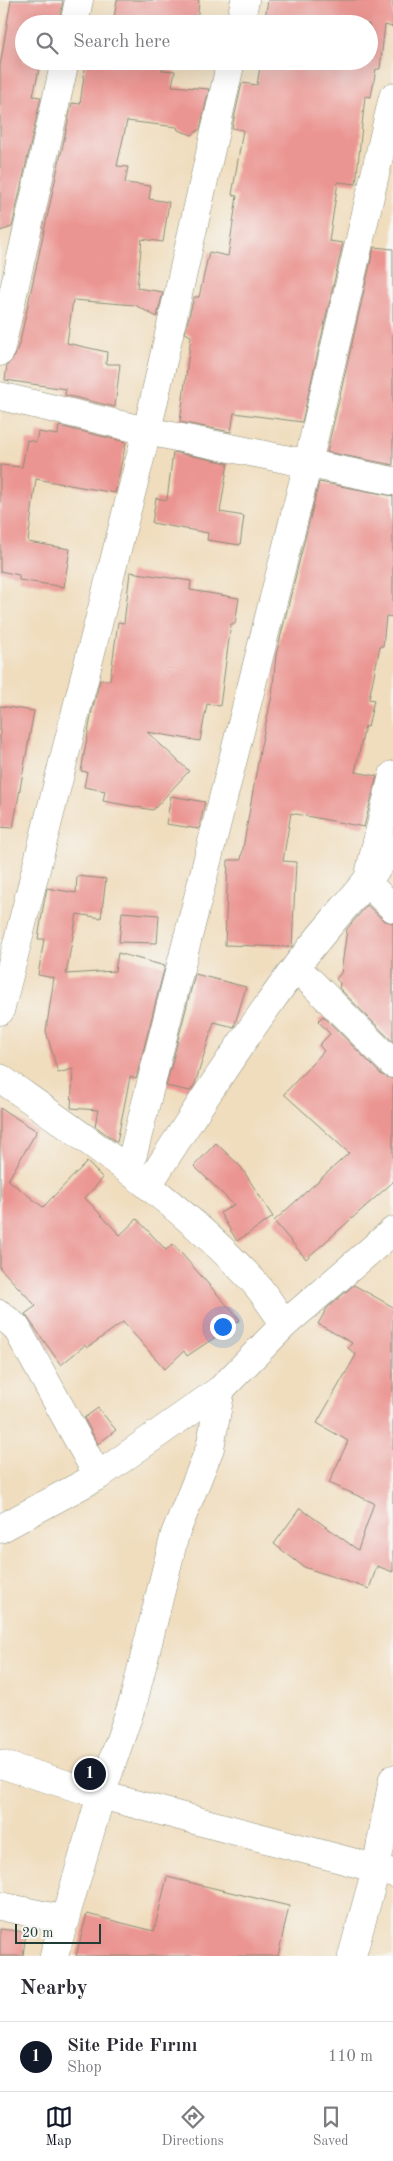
<!DOCTYPE html>
<meta charset="utf-8">
<style>
body{margin:0;font-family:"Old Standard TT",serif;background:#f7f7f7;color:#2b2b33}
.scale{position:absolute;left:15px;bottom:12px;width:86px;box-sizing:border-box;padding-left:5px;border:2px solid #1f3d34;border-top:0;font-size:14px;line-height:18px;white-space:nowrap;color:#1f3d34;-webkit-text-stroke:4px #f6f6f2;paint-order:stroke}
.you{position:absolute;left:222px;top:1326px;width:18px;height:18px;margin:-12px;border:4px solid #fff;border-radius:50%;background:#1a73e8;box-shadow:0 0 0 8px #1a73e833}
.badge{display:grid;place-items:center;width:32px;height:32px;border-radius:50%;background:#111827;color:#fff;font-size:16px;font-weight:700}
.pin{position:absolute;translate:-50% -50%;border:2px solid #fff;box-shadow:0 1px 5px #0006}
.list{margin:0;padding:0;list-style:none}
h2{display:flex;justify-content:space-between;align-items:center;height:65px;margin:0;padding:0 20px;font-size:21px}
h2 small{font-size:16px;font-weight:400;color:#7c7c81}
.list li{display:grid;grid-template-columns:32px 1fr auto;gap:15px;align-items:center;box-sizing:border-box;height:70px;padding:0 20px;border-top:1px solid #e1e1e2}
.list b{display:block;font-size:19px;white-space:nowrap}
.list p{margin:0;font-size:16px;white-space:nowrap;color:#7c7c81}
.list em{font-size:16px;font-style:normal;color:#7c7c81}
.icon{flex:none;width:28px;height:28px;fill:none;stroke:currentColor;stroke-width:2;stroke-linecap:round;stroke-linejoin:round}
.map{position:relative;flex:none;width:393px;height:1956px;overflow:hidden}
.search{position:absolute;background:#fff;box-shadow:0 5px 20px #0002;left:15px;right:15px;top:15px;height:55px;display:flex;align-items:center;gap:12px;box-sizing:border-box;padding:0 18px;border-radius:28px;color:#7c7c81;font-size:19px}
.sheet{height:135px;background:#fff}
nav{display:flex;justify-content:space-around;align-items:center;box-sizing:border-box;height:70px;border-top:1px solid #e1e1e2;background:#fff;font-size:14px;color:#7c7c81}
nav a{display:grid;justify-items:center;gap:2px}
nav .on{color:#111827}
.map>svg:first-child{display:block}
</style>
<div class="map">
<svg width="393" height="1956" viewBox="0 0 393 1956">
<rect width="100%" height="100%" fill="#f6f6f2"/>
<filter id="ink" filterUnits="userSpaceOnUse"><feTurbulence type="fractalNoise" baseFrequency=".02" numOctaves="2"/><feDisplacementMap in="SourceGraphic" scale="10" xChannelSelector="R" yChannelSelector="G"/><feConvolveMatrix kernelMatrix="1 2 1 2 8 2 1 2 1" color-interpolation-filters="sRGB"/></filter>
<filter id="wash" filterUnits="userSpaceOnUse"><feTurbulence type="fractalNoise" baseFrequency=".0096" numOctaves="4" result="noise"/><feDisplacementMap in="SourceGraphic" scale="20" xChannelSelector="R" yChannelSelector="G"/><feGaussianBlur stdDeviation="1.12" result="paint"/><feColorMatrix in="noise" values="0 0 0 0 0 0 0 0 0 0 0 0 0 0 0 0 0 1.4 0 .05"/><feComposite in="paint" operator="in"/></filter>
<g filter="url(#wash)">
<rect width="100%" height="100%" fill="#f0ddbe"/>
<g id="blocks">
<!-- building -->
<path fill="#eb9592" d="M11,0H63L59,24H24V61H41L33,96L41,97L12,227L0,231V66Z
M117,0H199L197,24H113Z
M268,0H393V27L385,25L380,69H376L371,97L365,96L356,184L338,182L329,241L343,243L302,422L234,413L231,432L180,422L191,336L185,333L194,297H199L209,252L228,256L237,196L232,195L243,130L232,128L242,83L257,85L261,61H369V24H264Z
M86,61H161L162,70L175,71L172,86L209,89L200,129L192,135L178,130L177,127L127,121L117,166L128,167L125,183L151,186L149,199L169,202L163,242L142,239L137,288L163,292L157,317L135,305L73,300L67,343L107,352L106,364H120L115,407L65,395L66,389L5,380L7,365L15,356L20,341L72,103L80,104Z
M374,247L393,249V465L327,452Z
M59,426L126,442L115,493L36,479L28,542L70,549L64,587L19,580V575L0,571V465L22,467L27,440L36,442L38,432L58,435Z
M173,452L228,463L220,512L244,516L240,545L207,540L208,533L152,523L156,498L167,500Z
M319,482L393,496V617L386,616L383,646H380L369,699L374,700L368,727L365,726L355,772L377,776L364,827L291,813L283,861L296,862L292,947L225,945L228,860H241L261,745L272,696L276,655Z
M130,572L191,581L190,590L239,598L235,624H231L220,706L207,704L200,741L147,732L189,771L153,810L103,801L105,791L84,787L87,772L81,771L92,711L100,680H110L118,622L124,623Z
M0,706L34,711L13,828L0,827Z
M171,796L205,802L199,829L166,824Z
M77,876L106,879L101,918L77,914L66,974L115,971L118,953L165,966L136,1079L130,1077L117,1142L95,1126L98,1110L71,1108L73,1069L58,1073L46,1031L54,978L38,975L44,939H38L44,902L47,888L76,893Z
M367,905L383,920L393,923V1042L339,988L340,983L336,979L341,973L347,929Z
M122,912L159,915L157,943L119,942Z
M195,974L246,987L234,1027L214,1022L195,1084L190,1091L166,1086Z
M323,1016L382,1075L393,1079V1182L306,1259L274,1221L349,1153L284,1094L324,1051L319,1045L330,1034L318,1021Z
M0,1108L37,1131L8,1180L43,1207L87,1162L103,1178L85,1198L120,1235L137,1219L166,1250L173,1244L240,1320L216,1334L217,1336L187,1356L184,1351L165,1369L123,1322L87,1348L85,1345L61,1365L25,1314L36,1306L0,1268Z
M216,1143L241,1167L273,1217L237,1241L220,1213L234,1205L194,1166Z
M354,1285L393,1307V1572L377,1566L369,1589L304,1567L274,1544L300,1508L358,1550L374,1503L329,1483L348,1441L317,1423L356,1355L348,1348L352,1343L318,1324L327,1308Z
M98,1408L116,1430L98,1444L84,1418Z
M167,1877L289,1906L278,1956H76L87,1914L154,1931Z
M0,1929L26,1932L23,1956H0Z"/>
</g>
</g>
<g filter="url(#ink)">
<use href="#blocks" fill-opacity="0" stroke="#888d79" stroke-width="1"/>
<g fill="none" stroke-linecap="round" stroke-linejoin="round">
<defs>
<path id="minor" d="M74,24L79,0
M240,24L245,0
M0,352L65,61
M0,396L147,431L393,481
M393,775L367,883L393,908
M296,967L393,1064
M0,1011L147,431L231,61
M0,1078C89,1141 179,1201 253,1281C265,1294 274,1310 285,1324
M129,1170L308,463L393,97
M148,1185C195,1112 243,1038 295,968C326,926 363,889 393,847
M0,1314L16,1327L98,1476
M0,1764L101,1795L393,1873
M0,1906L66,1920
M54,1956L101,1795L134,1699L175,1534L210,1448L221,1389
M352,1956L376,1869L393,1779"/>
<path id="tertiary" d="M0,1529L98,1476L221,1389L285,1324L393,1231"/>
</defs>
<!-- minor casing -->
<use href="#minor" stroke="#888d79" stroke-width="29"/>
<!-- tertiary casing -->
<use href="#tertiary" stroke="#888d79" stroke-width="29"/>
<!-- minor -->
<use href="#minor" stroke="#fff" stroke-width="28"/>
<!-- tertiary -->
<use href="#tertiary" stroke="#fff" stroke-width="28"/>
</g>
</g>
</svg>
<div class="scale">20 m</div>
<div class="you"></div>
<div class="pin badge" style="left:90px;top:1774px">1</div>
<div class="search"><svg class="icon" aria-label="search" viewBox="0 0 24 24"><circle cx="10" cy="10" r="6"/><path d="M15 15l6 6"/></svg>Search here</div>
</div>
<section class="sheet">
<h2>Nearby<small></small></h2>
<ul class="list">
<li><span class="badge">1</span><div><b>Site Pide Fırını</b><p>Shop</p></div><em>110 m</em></li>
</ul>
</section>
<nav>
<a class="on"><svg class="icon" aria-label="map" viewBox="0 0 24 24"><path d="M3 6l6-2 6 2 6-2v14l-6 2-6-2-6 2zM9 4v14M15 6v14"/></svg>Map</a>
<a><svg class="icon" aria-label="directions" viewBox="0 0 24 24"><path d="M12 3l9 9-9 9-9-9zM9 14v-3h6M13 9l2 2-2 2"/></svg>Directions</a>
<a><svg class="icon" aria-label="saved" viewBox="0 0 24 24"><path d="M7 4h10v16l-5-4-5 4z"/></svg>Saved</a>
</nav>
